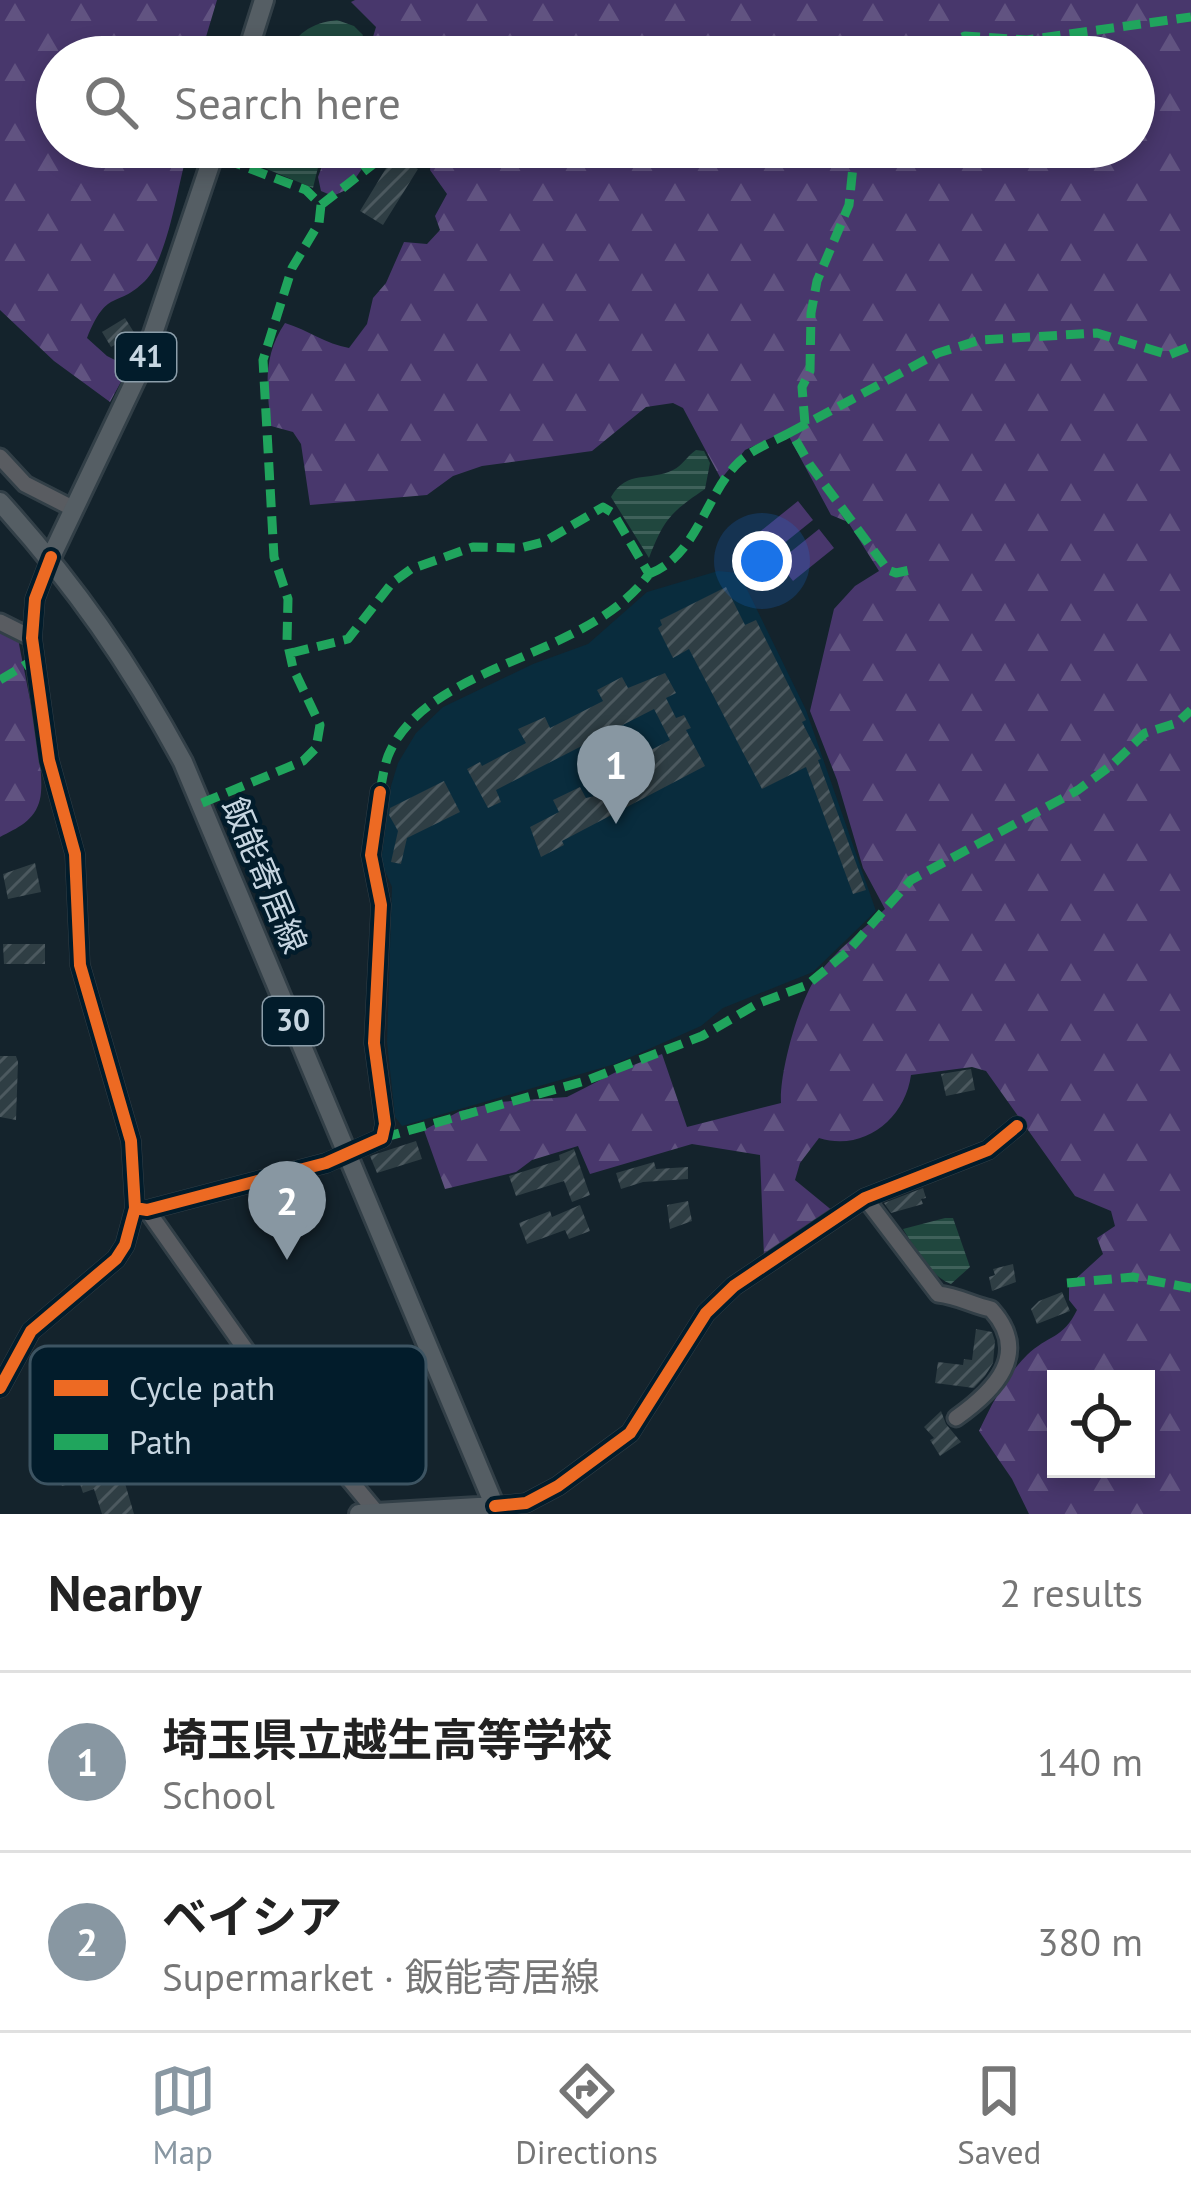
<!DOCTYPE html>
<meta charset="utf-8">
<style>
body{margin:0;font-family:"PT Sans","Noto Sans JP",sans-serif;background:#f2f2f2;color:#222}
.controls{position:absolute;right:36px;bottom:36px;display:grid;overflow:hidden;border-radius:0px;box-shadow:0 6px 18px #0003}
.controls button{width:108px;height:108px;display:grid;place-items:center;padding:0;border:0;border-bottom:3px solid #e0e0e0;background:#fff;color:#222;font:60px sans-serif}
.you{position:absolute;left:762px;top:561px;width:42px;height:42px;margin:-30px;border:9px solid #fff;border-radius:50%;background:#1a73e8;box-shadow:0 0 0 18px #1a73e833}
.badge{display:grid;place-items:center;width:78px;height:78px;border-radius:50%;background:#8897a2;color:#fff;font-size:39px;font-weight:700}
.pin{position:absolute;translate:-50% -99px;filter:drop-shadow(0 3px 6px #0008)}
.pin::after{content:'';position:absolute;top:63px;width:42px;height:36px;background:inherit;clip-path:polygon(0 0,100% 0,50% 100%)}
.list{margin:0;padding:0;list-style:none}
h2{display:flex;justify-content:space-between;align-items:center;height:156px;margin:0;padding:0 48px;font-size:51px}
h2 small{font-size:39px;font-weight:400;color:#767676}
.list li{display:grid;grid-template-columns:78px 1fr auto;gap:36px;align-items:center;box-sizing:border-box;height:180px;padding:0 48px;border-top:3px solid #e0e0e0}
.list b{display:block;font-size:45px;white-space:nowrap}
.list p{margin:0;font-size:39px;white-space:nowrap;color:#767676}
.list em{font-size:39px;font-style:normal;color:#767676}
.icon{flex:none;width:66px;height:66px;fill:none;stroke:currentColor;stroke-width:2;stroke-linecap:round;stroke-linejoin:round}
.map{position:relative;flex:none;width:1191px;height:1514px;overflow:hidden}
.search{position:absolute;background:#fff;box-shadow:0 6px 18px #0003;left:36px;right:36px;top:36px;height:132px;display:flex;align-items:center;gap:30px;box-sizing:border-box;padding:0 42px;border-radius:66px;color:#767676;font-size:45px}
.sheet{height:516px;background:#fff}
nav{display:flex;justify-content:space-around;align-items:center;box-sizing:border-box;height:168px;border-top:3px solid #e0e0e0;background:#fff;font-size:33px;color:#767676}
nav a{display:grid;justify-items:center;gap:6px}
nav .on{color:#8897a2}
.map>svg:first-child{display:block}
</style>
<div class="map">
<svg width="1191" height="1514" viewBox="0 0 1191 1514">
<defs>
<pattern id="forest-firs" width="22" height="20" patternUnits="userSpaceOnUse" patternTransform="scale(3)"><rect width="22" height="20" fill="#48376c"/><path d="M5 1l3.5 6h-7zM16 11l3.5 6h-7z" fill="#615381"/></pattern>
<pattern id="water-rules" width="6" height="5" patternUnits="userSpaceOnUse" patternTransform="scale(3)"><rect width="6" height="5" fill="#20473e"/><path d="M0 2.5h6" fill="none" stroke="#3f615a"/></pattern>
<pattern id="building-hatch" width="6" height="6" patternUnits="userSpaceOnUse" patternTransform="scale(3)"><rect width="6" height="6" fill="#2f3e44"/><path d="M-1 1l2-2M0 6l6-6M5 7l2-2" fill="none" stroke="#4c595f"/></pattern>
</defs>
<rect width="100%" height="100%" fill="#14232c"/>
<!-- built -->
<path fill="#092c3d" d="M718,571L739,573L806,710L876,911L813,972L723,1008L701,1026L615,1064L402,1126L395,1117L387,1042L392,887L381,862L391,786L398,763L416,733L443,707L533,664L588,644L647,592Z"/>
<!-- grass -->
<path fill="#48376c" d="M798,501L813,520L772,553L757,534Z
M819,529L834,548L793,581L778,562Z"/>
<!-- forest -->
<path fill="url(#forest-firs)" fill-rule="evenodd" d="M0,0H217L200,57H57V147H189C178,181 169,257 145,281C115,310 108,287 87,338L107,356L129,367L110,402L54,361L0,310Z
M355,0H1191V1514H1029L1012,1479L979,1431C992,1404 1005,1377 1027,1355C1048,1335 1063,1339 1077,1310L1069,1300V1285L1103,1254L1097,1238L1115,1226L1111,1211L1075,1196L986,1071L972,1067L911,1075C905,1119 864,1152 819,1138L800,1163L795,1180L834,1212L764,1257L760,1155L692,1144L590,1174L578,1146L532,1160L516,1172L445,1189L424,1130L460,1111L499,1102L567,1097L618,1071L662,1054L687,1127L781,1103C779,1073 799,1001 817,976C835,951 863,930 885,909L863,868L837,780L810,711L834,609L855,586L879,571L848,522L831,515L786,431L745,450L721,479L683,408L673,403L646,407L592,451L482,466L453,476L427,495L310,505L301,444L293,432L271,426C267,388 262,357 285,323C308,330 326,344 349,348L367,324L373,298L386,283L404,242L427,244L440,230L435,216L447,194L430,170L433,147H1134V57H367L376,27L351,2ZM1056,1379H1146V1469H1056Z
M329,147H377L348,189L333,196L321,191L318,177Z
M0,630L18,638C24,673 47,769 40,799C35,821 17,828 0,837Z"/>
<!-- water -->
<path fill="url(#water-rules)" d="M337,20L354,26L363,35L353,56L335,53L328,57H283C297,34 310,23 337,20Z
M253,147H323L313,188L250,162Z
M696,450L704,451L710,463L705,489C671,512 664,519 649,558L611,497C627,469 649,482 673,470C682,466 687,456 696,450Z
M945,1218H953L970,1267L951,1284C928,1275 916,1249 903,1229Z"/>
<!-- building -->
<path fill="url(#building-hatch)" d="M394,155L418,169L383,225L360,211Z
M125,318L135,334L111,347L102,332Z
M726,587L745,625L756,620L806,720L802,722L821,759L818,760L866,890L853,894L806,767L762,789L689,649L673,658L658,628L662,625L660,620Z
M665,673L676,693L666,698L676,718L684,715L691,728L686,730L705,766L562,841L564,845L541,857L530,827L559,812L553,800L580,787L586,798L595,796L639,773L632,760L670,740L654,709L496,790L501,802L488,808L467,769L480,762L482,766L526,743L518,729L545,717L550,728L603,701L597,690L622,677L628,688Z
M444,781L460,812L407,838L401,864L391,862L398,831L389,815L390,808Z
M35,863L41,892L8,899L3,874Z
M3,944H45V964H4Z
M0,1056H16L18,1062L16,1120L0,1117Z
M971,1069L975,1090L946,1096L941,1074Z
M416,1141L422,1159L377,1173L370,1156Z
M574,1149L590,1195L572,1202L564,1181L516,1196L509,1176L560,1160L559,1155Z
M654,1162L656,1169L688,1167V1179L643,1182L621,1189L616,1173Z
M923,1188L926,1198L921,1199L923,1204L891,1213L884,1203Z
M688,1201L692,1221L670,1229L667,1205Z
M580,1205L590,1231L569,1239L565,1230L527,1244L519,1223L550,1211L552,1217Z
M1013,1264L1016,1282L992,1291L989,1277L995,1275L993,1269Z
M1062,1292L1070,1311L1037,1324L1031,1309L1039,1301Z
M976,1329L992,1332L995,1341L993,1363L985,1376L974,1388L935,1383L938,1362L963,1365L964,1359L972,1360Z
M941,1411L946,1424L961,1442L940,1456L930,1440L934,1438L924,1427Z
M103,1444L108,1459L117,1456L134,1514H102L94,1489L83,1493L79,1481L62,1486L51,1457L62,1454L64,1458Z"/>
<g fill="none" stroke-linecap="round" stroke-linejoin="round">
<defs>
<path id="minor" d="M0,457L25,484L72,508
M0,622L32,638
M865,1198L938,1294C958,1296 972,1305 991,1309C1032,1354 994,1391 956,1418
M135,1208L147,1210L326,1163L382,1138L385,1124L374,1043L381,905L371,855L380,792
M147,1210L270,1384L378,1514
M0,1388L31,1331L116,1259L125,1245L135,1208L131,1141L80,965L75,854L49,760L32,638L35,599L51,557
M495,1506L526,1503L558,1486L630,1433L706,1313L734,1286L865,1198L988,1150L1017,1126"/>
<path id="major" d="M246,57L264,0
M0,502C75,585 130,664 183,762L498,1514
M51,557L142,366L216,147
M359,1514L495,1506"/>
</defs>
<!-- minor casing -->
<use href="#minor" stroke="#323f47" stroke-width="21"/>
<!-- major casing -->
<use href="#major" stroke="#323f47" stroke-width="24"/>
<!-- minor -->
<use href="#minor" stroke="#595c61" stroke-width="15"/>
<!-- major -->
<use href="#major" stroke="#555e64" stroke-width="18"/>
<!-- quiet -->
<path stroke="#20a55d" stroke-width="9" stroke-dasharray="18 9" stroke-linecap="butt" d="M912,57L965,36L1027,40L1191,17
M321,205L395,147
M805,424L802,387L810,371L811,313L817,281L849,205L855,147
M791,432L938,353L980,340L1097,333L1169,355L1191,346
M649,574C696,556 704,500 735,466C749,450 773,442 791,432L810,465L888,570L896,573L915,569
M291,653L348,639L392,583L411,569L473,547L520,548L544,542L603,507L613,513L649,574C587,660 426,663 388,756C384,767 382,781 380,792
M0,680L35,659
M202,803L303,761L316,748L320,725L293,668L287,641L288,599L274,557L263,360L292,268L319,223L321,205L306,190L214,155
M382,1138L585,1081L702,1036L757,1004L807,985L847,952L911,880L1078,790L1113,764L1145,733L1177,723L1191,710
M1067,1283L1133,1277L1191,1288"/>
<defs>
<path id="cycleway" d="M135,1208L147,1210L326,1163L382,1138L385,1124L374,1043L381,905L371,855L380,792
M0,1388L31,1331L116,1259L125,1245L135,1208L131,1141L80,965L75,854L49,760L32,638L35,599L51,557
M495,1506L526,1503L558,1486L630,1433L706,1313L734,1286L865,1198L988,1150L1017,1126"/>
</defs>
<!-- cycleway casing -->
<use href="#cycleway" stroke="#021c2b" stroke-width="20"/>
<!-- cycleway -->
<use href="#cycleway" stroke="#ed6a23" stroke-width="12"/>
</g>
<g text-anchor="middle" stroke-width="9" stroke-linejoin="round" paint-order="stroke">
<!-- shield labels -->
<g fill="#021c2b" stroke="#8c9eaa" stroke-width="3">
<rect x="116" y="333" width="60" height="48" rx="9"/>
<rect x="263" y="997" width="60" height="48" rx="9"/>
</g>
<g font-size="30" font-weight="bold" fill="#c7d6e1">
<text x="146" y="367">41</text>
<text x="293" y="1031">30</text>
</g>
<!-- street labels -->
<g font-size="33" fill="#c7d6e1" stroke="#021c2b">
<text transform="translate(265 875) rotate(67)" y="12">飯能寄居線</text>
</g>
</g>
<!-- legend -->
<rect x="30" y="1346" width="396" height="138" rx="18" fill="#021c2b" stroke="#3d5462" stroke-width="3"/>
<rect x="54" y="1380" width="54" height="16" fill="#ed6a23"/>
<rect x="54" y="1434" width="54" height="16" fill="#20a55d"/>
<g font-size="33" fill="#c7d6e1">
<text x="129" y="1400">Cycle path</text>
<text x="129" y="1454">Path</text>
</g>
</svg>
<div class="controls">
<button><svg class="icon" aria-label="locate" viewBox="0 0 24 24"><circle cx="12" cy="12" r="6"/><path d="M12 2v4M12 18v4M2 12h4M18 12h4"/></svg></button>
</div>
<div class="you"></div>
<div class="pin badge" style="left:616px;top:824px">1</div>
<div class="pin badge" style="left:287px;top:1260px">2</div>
<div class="search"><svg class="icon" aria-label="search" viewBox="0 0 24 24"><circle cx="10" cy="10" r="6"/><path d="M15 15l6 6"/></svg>Search here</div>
</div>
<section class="sheet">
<h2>Nearby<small>2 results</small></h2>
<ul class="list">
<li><span class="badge">1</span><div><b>埼玉県立越生高等学校</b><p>School</p></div><em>140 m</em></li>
<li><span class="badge">2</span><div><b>ベイシア</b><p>Supermarket · 飯能寄居線</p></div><em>380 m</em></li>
</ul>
</section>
<nav>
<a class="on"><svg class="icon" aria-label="map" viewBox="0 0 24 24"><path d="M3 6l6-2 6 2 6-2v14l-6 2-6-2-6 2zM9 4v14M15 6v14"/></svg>Map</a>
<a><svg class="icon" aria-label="directions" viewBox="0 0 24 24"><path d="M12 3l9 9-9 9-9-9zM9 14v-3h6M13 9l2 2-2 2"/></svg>Directions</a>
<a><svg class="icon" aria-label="saved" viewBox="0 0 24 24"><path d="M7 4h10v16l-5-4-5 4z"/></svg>Saved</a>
</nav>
